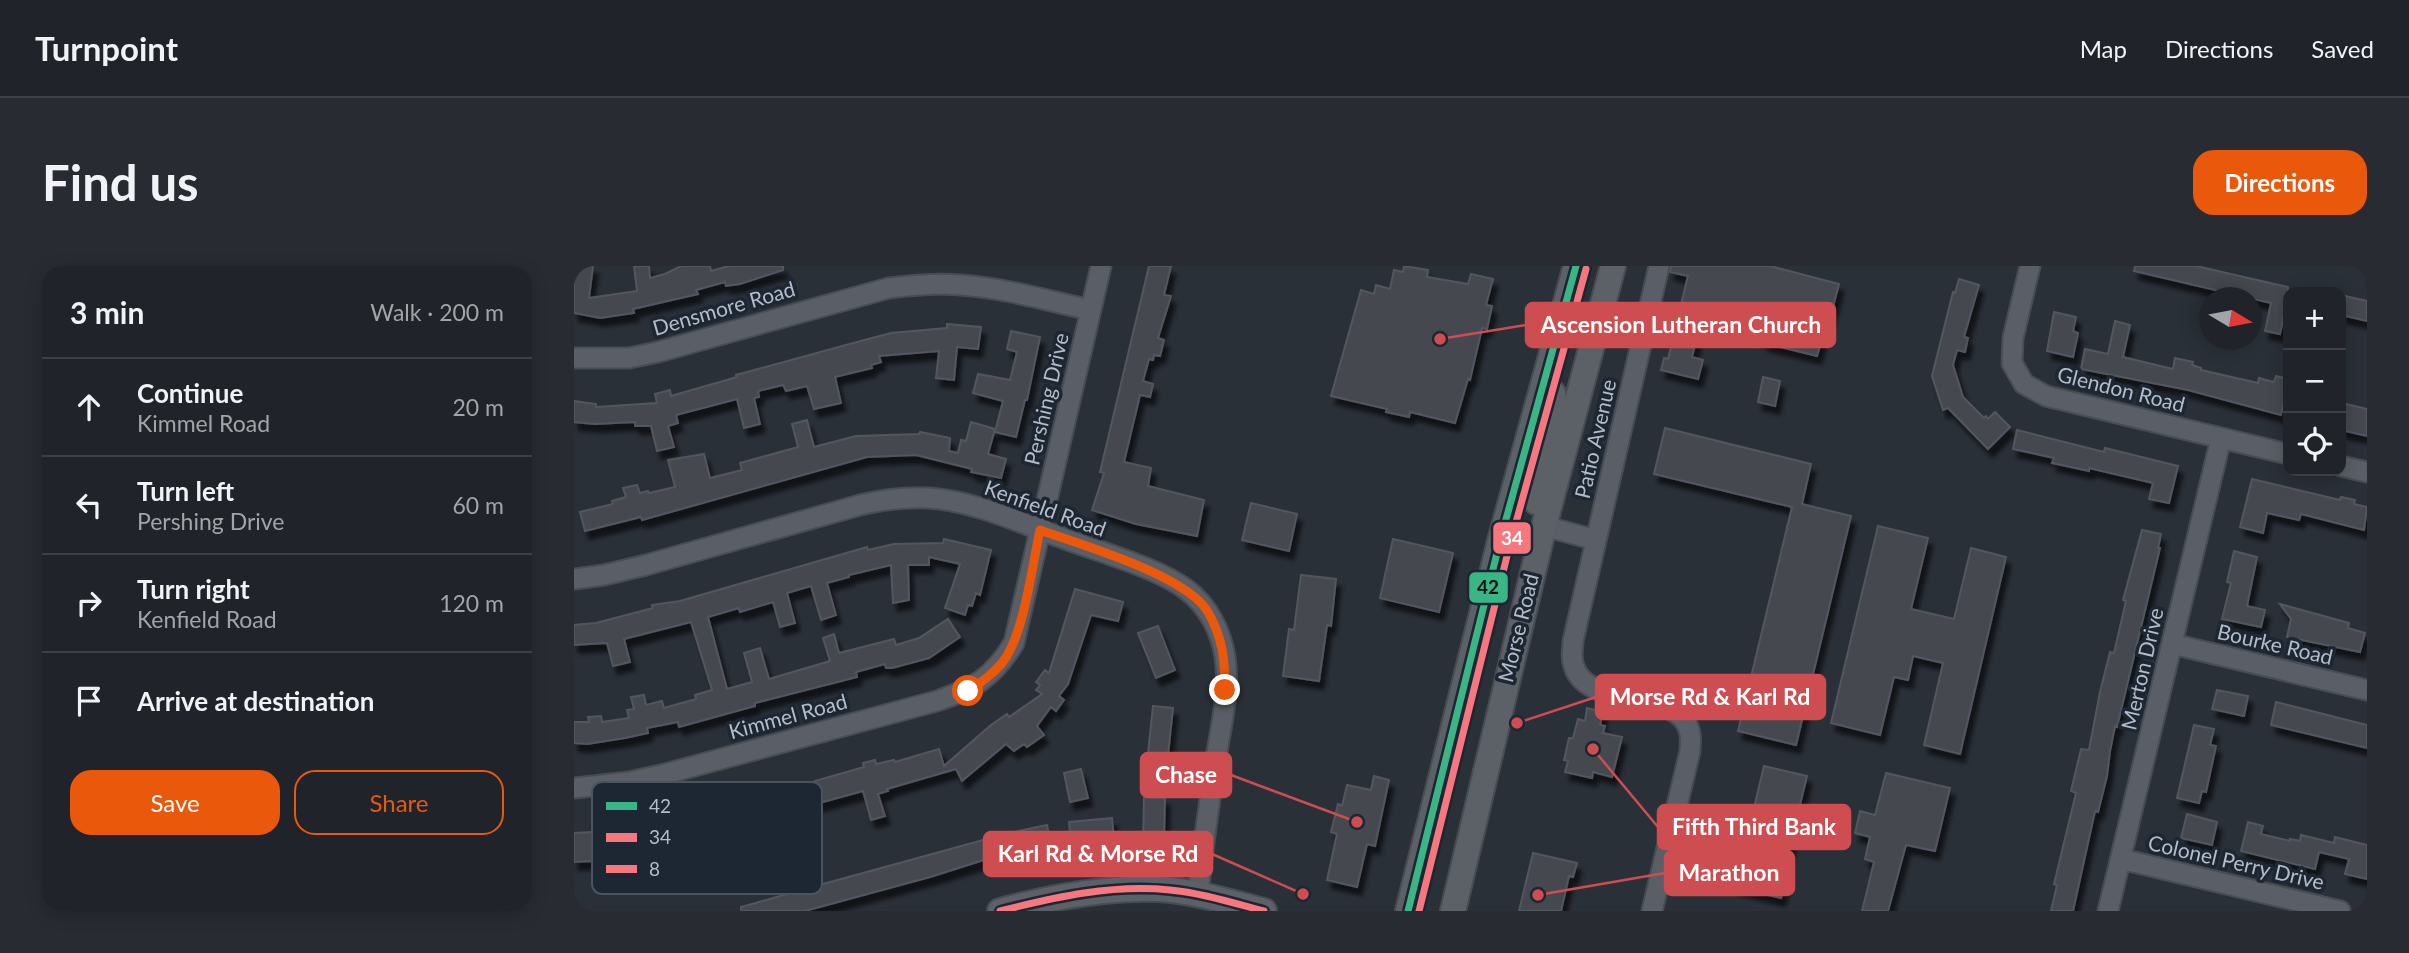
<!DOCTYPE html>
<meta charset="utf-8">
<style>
body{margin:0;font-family:Lato,sans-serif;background:#282c32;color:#f1f3f6}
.controls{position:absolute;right:21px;top:21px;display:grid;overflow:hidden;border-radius:14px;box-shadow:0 4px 18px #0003}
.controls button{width:63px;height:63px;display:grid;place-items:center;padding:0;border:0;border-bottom:2px solid #3d4147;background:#20242a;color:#f1f3f6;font:35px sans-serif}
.compass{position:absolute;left:1625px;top:21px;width:63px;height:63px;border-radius:50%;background:#20242a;box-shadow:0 4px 18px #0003;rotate:100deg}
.stop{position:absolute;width:21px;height:21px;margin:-16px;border:5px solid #ea580c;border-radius:50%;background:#fff}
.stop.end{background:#ea580c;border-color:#fff;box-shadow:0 2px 7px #0008}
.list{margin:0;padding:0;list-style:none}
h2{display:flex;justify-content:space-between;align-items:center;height:91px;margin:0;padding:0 28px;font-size:30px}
h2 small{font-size:23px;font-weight:400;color:#a2a4a8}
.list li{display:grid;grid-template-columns:46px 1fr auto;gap:21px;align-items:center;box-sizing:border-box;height:98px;padding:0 28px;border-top:2px solid #3d4147}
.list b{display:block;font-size:26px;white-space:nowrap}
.list p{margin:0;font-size:23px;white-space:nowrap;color:#a2a4a8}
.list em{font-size:23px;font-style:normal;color:#a2a4a8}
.actions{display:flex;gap:14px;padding:21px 28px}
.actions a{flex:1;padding:16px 0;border:2px solid #ea580c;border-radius:21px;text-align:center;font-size:24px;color:#ea580c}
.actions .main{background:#ea580c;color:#fff}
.icon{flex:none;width:38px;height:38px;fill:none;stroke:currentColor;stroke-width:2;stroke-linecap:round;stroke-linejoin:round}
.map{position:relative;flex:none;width:1793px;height:645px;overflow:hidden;border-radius:21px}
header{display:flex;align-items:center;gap:42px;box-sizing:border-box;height:98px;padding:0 35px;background:#20242a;border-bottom:2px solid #3d4147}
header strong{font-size:33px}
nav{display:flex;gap:38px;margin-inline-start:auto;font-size:24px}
.intro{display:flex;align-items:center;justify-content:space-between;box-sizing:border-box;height:168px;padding:0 42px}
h1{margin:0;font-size:49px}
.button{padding:18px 32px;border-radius:21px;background:#ea580c;color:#fff;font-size:24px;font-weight:700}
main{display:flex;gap:42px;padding:0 42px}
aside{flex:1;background:#20242a;border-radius:21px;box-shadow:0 4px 18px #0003}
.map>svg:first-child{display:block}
</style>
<header>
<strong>Turnpoint</strong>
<nav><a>Map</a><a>Directions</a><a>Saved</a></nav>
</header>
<div class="intro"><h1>Find us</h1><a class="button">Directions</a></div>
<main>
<aside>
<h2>3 min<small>Walk · 200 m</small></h2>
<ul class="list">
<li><svg class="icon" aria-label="ahead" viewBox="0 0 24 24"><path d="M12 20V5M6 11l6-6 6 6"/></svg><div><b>Continue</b><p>Kimmel Road</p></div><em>20 m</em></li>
<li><svg class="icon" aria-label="left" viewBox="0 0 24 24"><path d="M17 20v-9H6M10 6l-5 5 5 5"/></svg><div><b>Turn left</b><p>Pershing Drive</p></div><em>60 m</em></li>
<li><svg class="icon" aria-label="right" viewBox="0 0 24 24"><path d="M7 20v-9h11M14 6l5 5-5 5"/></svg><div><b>Turn right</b><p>Kenfield Road</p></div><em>120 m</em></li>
<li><svg class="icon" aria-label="arrive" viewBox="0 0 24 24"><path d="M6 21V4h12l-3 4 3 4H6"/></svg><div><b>Arrive at destination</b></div></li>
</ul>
<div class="actions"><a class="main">Save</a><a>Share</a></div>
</aside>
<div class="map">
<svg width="1793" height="645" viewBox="0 0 1793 645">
<defs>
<filter id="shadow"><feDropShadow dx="4.5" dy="8" stdDeviation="2" flood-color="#0009"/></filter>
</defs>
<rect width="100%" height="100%" fill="#2a3038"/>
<!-- building -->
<path fill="#444950" stroke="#52575f" stroke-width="2" filter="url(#shadow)" d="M0,0H19L15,32L63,25L60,0H75L76,12L91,8L107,0H136L137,5L155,0H209V4L166,18L152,20L151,16L122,24L124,28L59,43L60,47L26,52L0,47Z
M575,0H597L590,29L597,30L584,72L590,74L586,90L580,89L579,94L575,93L569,115L579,118L576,131L566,129L550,196L577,202L574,220L630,234L623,270L562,258L518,244L530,207L526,206Z
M830,0L854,4L853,11L894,18L897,8L919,13L912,39L918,40L913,63L908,62L896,114L894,113L881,157L836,146L835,151L812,146L813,143L757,130L787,24L800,28L802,19L816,23L820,4L829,6Z
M1097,0H1196L1265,18L1252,67L1250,66L1243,90L1190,77L1191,74L1175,70L1176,66L1160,61L1162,53L1107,38L1114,10L1096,6Z
M1561,0H1622L1714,21V40H1712L1706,68L1691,65L1697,37L1560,5Z
M1385,13L1405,19L1390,71L1394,72L1391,86L1383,84L1379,99L1389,131L1410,152L1412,150L1414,153L1421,146L1436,161L1414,183L1374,142L1369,144L1358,110L1379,26L1381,27Z
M1767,29L1793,35V55L1767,49Z
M1480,46L1502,51L1499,65L1504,67L1499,91L1473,85Z
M1541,55L1556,59L1549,91L1599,103L1601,92L1619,96L1618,99L1627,102V104L1684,117L1685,112L1700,116L1702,110L1714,113L1707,149L1614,124L1507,103L1511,83L1534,88Z
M373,58L407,61L404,83L383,81L380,114L362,112L365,85L305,90L307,96L297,99L298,102L261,111L267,137L240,143L233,120L212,125L209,119L184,125L185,131L180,132L186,158L170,162L163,133L102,149L104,157L94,160L100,181L83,185L77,160H61V156L21,158L0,156V135L22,138V141L83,137L81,128L96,124L97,130L163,111L162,109L294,73L317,67L373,62Z
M437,65L466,71L453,134H451L442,171L421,166L429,135L399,127L404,108L436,114L443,86L433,83Z
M1101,65L1123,71L1118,91L1129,94L1124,113L1087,104L1090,92L1094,93Z
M1189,111L1206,115L1201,140L1184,136Z
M1768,137L1793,143V170L1767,164Z
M233,154L240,181L282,170L345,168L346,166L376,172L375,185L384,187L387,174L392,175L397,156L421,163L414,188L432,193L427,212L397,206L398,203L342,189L293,191L68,254L67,251L11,265L6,246L39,238L38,235L52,231L49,222L63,219L66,227L74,225L75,227L101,221L94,194L130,188L136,212L168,204L166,197L224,181L218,158Z
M1091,162L1237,198L1228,238L1277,250L1222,479L1164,465L1218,241L1080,208Z
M1443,164L1530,186L1531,182L1604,200L1595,237L1575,233L1579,217L1515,202V205L1478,197L1480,192L1439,183Z
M1678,213L1766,234L1767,231L1781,234L1780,238L1793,241L1790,264L1727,248L1725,254L1693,247L1689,267L1666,261Z
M677,237L723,248L715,285L668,274Z
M1304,260L1354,272L1337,343L1380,353L1397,282L1432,291L1386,488L1350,479L1369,397L1339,390L1334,414L1320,411L1306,469L1257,457Z
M1568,264L1587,268L1584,282H1586L1543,461L1541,460L1536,485L1533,510L1524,546L1521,545L1499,645H1477L1483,619L1480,618L1502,527L1497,525L1503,500L1507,483L1515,484L1526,426L1536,386L1540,387L1552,335L1549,334Z
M370,273L417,284L406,329L402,327L398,340L394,339L391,349L371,342L386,298L355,291V299H334L335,334L319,337L317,299L275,309V311L253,317L262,349L247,354L237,320L213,327L221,357L206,361L199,336L166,346L165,342L134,351L153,423L178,416L170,387L186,382L195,413L256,395L249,372L260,368L265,387L320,373L322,379L345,372L374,353L386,371L355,392L318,402H312L311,398L282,406L283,411L181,437V440L105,461L104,456L73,462L74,467L51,472L13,478L0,477V456H15L14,451L27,450L28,456L55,452L53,444L60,443L57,431L70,429L72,439L88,435L90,442L122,433L121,429L138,424L117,356L50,373L56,396L39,400L33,377L0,379V359L22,357L79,342L78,339L106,335L293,281L294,284L320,278L369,277Z
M819,273L879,287L865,346L806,332Z
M1660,285L1683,291L1673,340L1691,344L1687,361L1648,353L1657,317L1653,316Z
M727,309L762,313L757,360L753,359L745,415L709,410L715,363L720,364Z
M501,323L549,336L544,355L517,349L494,418L485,430L490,434L482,445L477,441L463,460L470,469L453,481L450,478L440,485L432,478L388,515L382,503L313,523L314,525L304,528L311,550L297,554L289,525L227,542L228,548L222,549L230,575L214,580L206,547L112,576L60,589L37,590L39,616L22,617L21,595L0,596V567L59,564V567L115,554L114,551L158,540L165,536L164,531L177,527L179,532L242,516L241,515L290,501L289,497L301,494L302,498L320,494L321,496L365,483L370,500L417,459L433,448L435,451L468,428L462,424L466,419L462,416L471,404L475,407Z
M1706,338L1775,357L1774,362L1791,367L1786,386L1713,371L1717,353Z
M584,360L601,404L582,412L564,367Z
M1643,424L1674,430L1670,450L1638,443Z
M1702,436L1793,459V482L1697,459Z
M579,440L599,442L594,489L574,487Z
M1013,442L1029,446L1026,459L1031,460L1029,467L1048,471L1038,511L1019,506L1018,512L991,506L994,495L990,494L995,472H999L1004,453L1011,455Z
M1620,459L1640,463L1636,479L1642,480L1632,526L1628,525L1625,537L1603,532Z
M1190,500L1233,510L1210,604L1214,605L1207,632L1161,621Z
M507,503L514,532L496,536L490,507Z
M1312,507L1376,522L1361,585L1332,579L1314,645H1288L1300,596L1291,593L1296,571L1281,567L1286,545L1301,549Z
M800,510L815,514L801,580L793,578L783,621L753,614L763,568L757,566L764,538L768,540L773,519L797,524Z
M570,531L591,532L590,576L569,575Z
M1613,548L1643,556L1638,579L1607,572Z
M538,552L540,573L497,577L495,556Z
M1674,556L1689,560L1687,568L1716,575V573L1726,575L1727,569L1760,577L1761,571L1793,579V613L1771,608L1775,593L1745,586L1741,603L1667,585Z
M473,559L477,579L416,592L356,611L231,645H167V641L249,618L431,568Z
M959,587L1003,597L999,611L995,610L987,645H945Z"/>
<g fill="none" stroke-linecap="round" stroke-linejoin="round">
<defs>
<path id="minor" d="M1456,0L1439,72L1438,97L1450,118L1472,130L1714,188
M0,92H55L84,86L315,22C339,19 363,17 387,19C431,22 474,35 517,44
M1767,200L1793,206
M970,260L1022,274
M0,313L30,309L72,299L286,239C312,233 338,230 365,233C406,238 447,257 486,271C522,285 583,301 613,324C634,340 647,365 651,391C656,424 647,460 642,492C635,537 629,582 624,628
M1598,378L1793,424
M0,522L55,516L87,509L363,435C400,422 419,412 440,377L527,0
M1547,593L1766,645
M1078,645L1116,485C1116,480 1117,473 1116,468C1108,419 1010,447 999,397C997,390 999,381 999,375L1085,0
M1534,645L1647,172"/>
<path id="major" d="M962,236L980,134L979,127
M426,645C478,631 531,621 585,623C620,625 655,636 690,645
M834,645L926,275L1002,0
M879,645L970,260L1039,0"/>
</defs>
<!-- minor casing -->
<use href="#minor" stroke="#484c53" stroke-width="23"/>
<!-- major casing -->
<use href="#major" stroke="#484c55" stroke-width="28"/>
<!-- minor -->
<use href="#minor" stroke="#5a5e66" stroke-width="19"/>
<!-- major -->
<use href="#major" stroke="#5c6168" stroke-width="24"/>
<defs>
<path id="bus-1" d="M834,645L926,275L1002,0"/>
<path id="bus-2" d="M845,645L936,278L1012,3"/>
<path id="bus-3" d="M426,645C481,631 539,618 596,624C628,627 659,637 690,645"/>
</defs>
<!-- bus-1 casing -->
<use href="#bus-1" stroke="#1d2633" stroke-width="12"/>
<!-- bus-2 casing -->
<use href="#bus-2" stroke="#1d2633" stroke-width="12"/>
<!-- bus-3 casing -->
<use href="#bus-3" stroke="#1d2633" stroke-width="12"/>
<!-- bus-1 -->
<use href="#bus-1" stroke="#3ab686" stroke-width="7"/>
<!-- bus-2 -->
<use href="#bus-2" stroke="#f7777e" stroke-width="7"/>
<!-- bus-3 -->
<use href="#bus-3" stroke="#f7777e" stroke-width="7"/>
</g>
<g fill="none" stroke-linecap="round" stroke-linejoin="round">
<!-- route -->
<path stroke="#ea580c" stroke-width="9" d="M394,425C406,417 418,409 428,397C450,370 458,300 466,264C507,279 612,309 634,346C649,372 651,395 651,424"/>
</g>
<g text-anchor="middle" stroke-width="7" stroke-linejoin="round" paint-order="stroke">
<!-- street labels -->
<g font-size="21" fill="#b4bcc9" stroke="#1d2633">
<text transform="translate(150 43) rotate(-16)" y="7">Densmore Road</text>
<text transform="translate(1547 124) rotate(14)" y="7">Glendon Road</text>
<text transform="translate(473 133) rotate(-77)" y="7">Pershing Drive</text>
<text transform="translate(1022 173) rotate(-77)" y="7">Patio Avenue</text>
<text transform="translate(471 243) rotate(20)" y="7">Kenfield Road</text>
<text transform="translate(945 362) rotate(-76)" y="7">Morse Road</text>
<text transform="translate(1701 379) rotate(13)" y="7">Bourke Road</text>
<text transform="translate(1569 403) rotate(-77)" y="7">Merton Drive</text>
<text transform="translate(214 451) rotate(-15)" y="7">Kimmel Road</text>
<text transform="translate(1662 597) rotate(13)" y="7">Colonel Perry Drive</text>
</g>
</g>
<!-- legend -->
<rect x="18" y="516" width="230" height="112" rx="10" fill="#1d2633" stroke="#4a5360" stroke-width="2"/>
<rect x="32" y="536" width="31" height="8" fill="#3ab686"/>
<rect x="32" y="567" width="31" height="9" fill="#f7777e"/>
<rect x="32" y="599" width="31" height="8" fill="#f7777e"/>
<g font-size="19" fill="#b4bcc9">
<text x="75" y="547">42</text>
<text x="75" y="578">34</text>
<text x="75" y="610">8</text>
</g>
<!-- callouts -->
<path fill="none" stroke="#ce4d50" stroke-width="2.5" d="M866 73L952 59M943 457L1022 431M783 556L657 509M1019 483L1084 561M729 628L638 588M964 629L1091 607"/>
<g fill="#ce4d50" stroke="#1d2633" stroke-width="2.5">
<circle cx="866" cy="73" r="7"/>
<circle cx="943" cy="457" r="7"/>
<circle cx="783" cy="556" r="7"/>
<circle cx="1019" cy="483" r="7"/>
<circle cx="729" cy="628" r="7"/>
<circle cx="964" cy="629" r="7"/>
</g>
<g fill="#ce4d50" stroke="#ce4d50" stroke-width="2.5">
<rect x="952" y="37" width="309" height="44" rx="7"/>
<rect x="1022" y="409" width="229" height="44" rx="7"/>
<rect x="567" y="487" width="90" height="44" rx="7"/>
<rect x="1084" y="539" width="192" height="44" rx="7"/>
<rect x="410" y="566" width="228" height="44" rx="7"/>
<rect x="1091" y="585" width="129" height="44" rx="7"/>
</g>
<g font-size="23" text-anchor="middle" font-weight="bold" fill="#fff">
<text x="1107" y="67">Ascension Lutheran Church</text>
<text x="1136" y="439">Morse Rd &amp; Karl Rd</text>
<text x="612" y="517">Chase</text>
<text x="1180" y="569">Fifth Third Bank</text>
<text x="524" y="596">Karl Rd &amp; Morse Rd</text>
<text x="1155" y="615">Marathon</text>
</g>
<g stroke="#1d2633" stroke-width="2.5">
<rect x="918" y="255" width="40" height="34" rx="7" fill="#f7777e"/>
<rect x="894" y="305" width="41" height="33" rx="7" fill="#3ab686"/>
</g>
<g font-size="19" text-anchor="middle" font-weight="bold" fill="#fff">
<text x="938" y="279">34</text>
</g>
<g font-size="19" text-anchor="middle" font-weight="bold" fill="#111">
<text x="914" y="328">42</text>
</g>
</svg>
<div class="controls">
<button>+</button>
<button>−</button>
<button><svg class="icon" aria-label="locate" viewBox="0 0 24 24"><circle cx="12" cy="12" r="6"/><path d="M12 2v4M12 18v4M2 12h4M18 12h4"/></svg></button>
</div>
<svg class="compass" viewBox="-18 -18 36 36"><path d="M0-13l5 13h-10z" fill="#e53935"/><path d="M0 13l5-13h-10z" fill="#a2a4a8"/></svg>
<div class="stop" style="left:394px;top:425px"></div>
<div class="stop end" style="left:651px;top:424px"></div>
</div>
</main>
